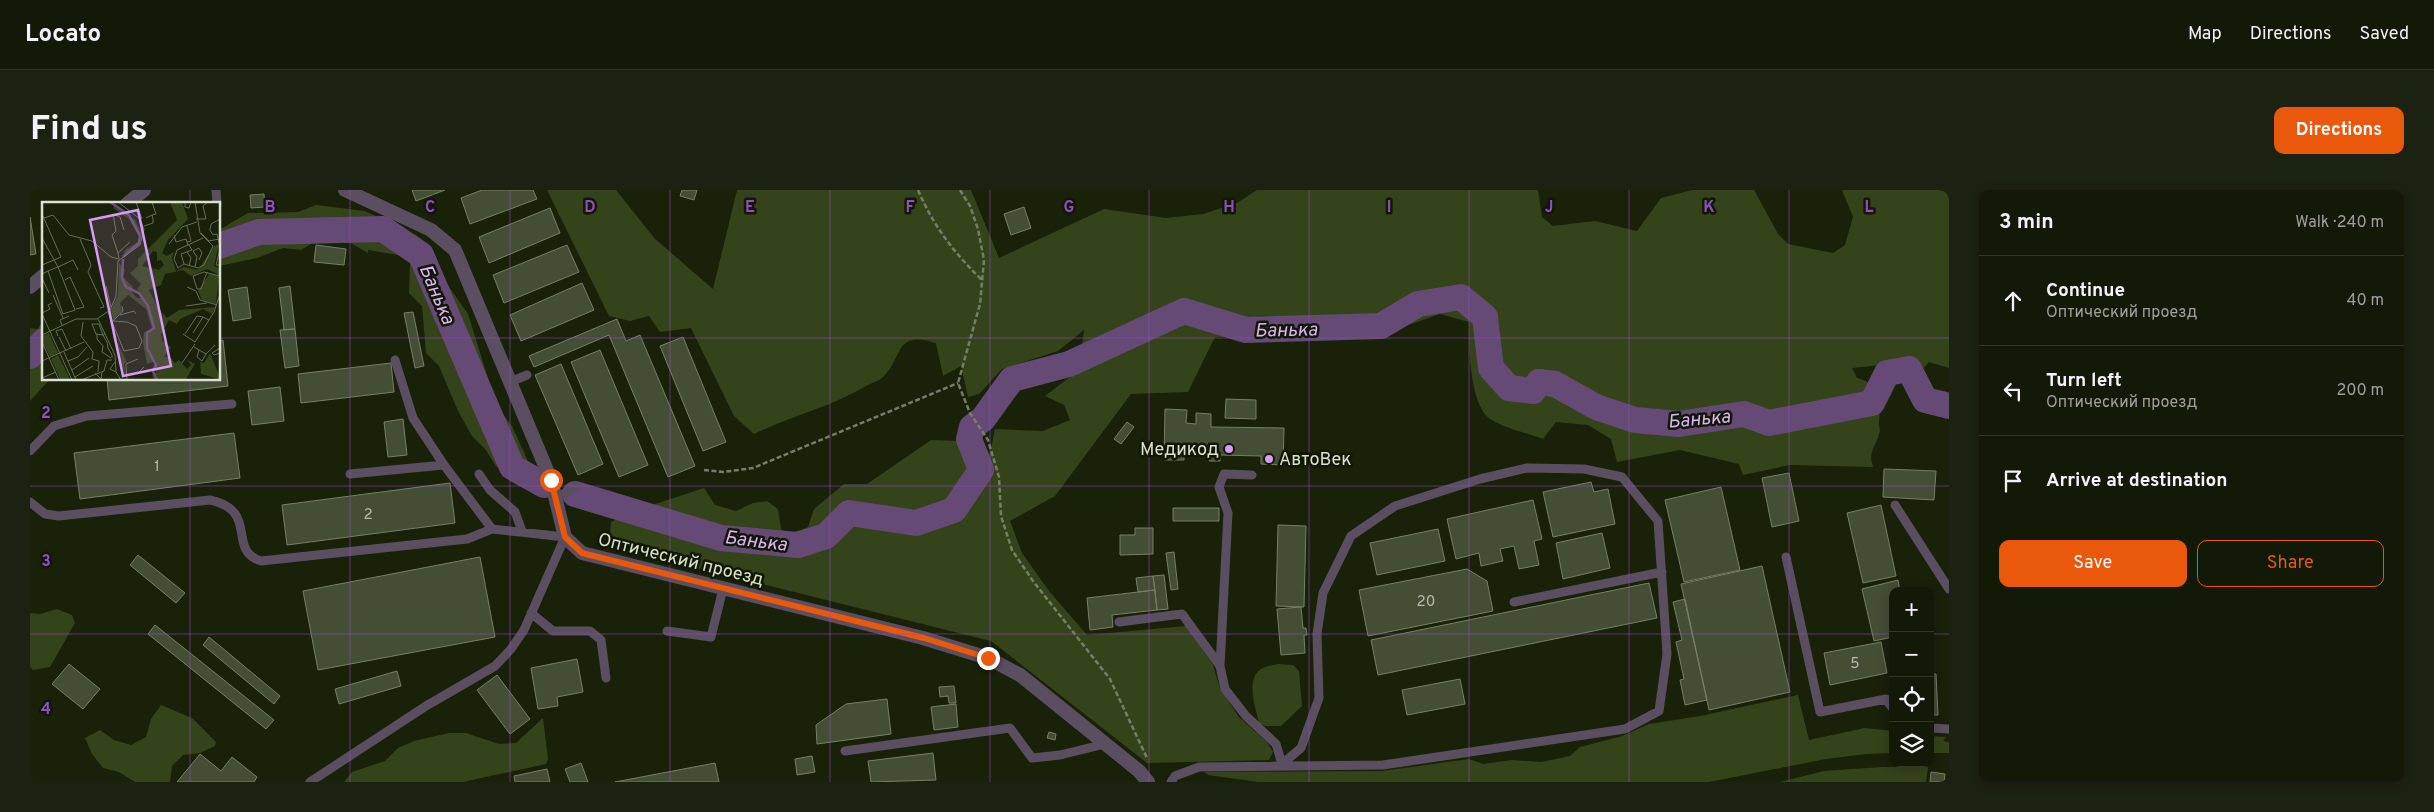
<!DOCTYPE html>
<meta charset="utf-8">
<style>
body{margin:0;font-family:Overpass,sans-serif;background:#1c2211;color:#f1f3f6}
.controls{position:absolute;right:15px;bottom:15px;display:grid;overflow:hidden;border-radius:10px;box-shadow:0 2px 12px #0003}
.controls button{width:45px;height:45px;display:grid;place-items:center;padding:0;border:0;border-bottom:1px solid #323828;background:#131907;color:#f1f3f6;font:25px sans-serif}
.stop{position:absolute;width:15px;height:15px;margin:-11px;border:4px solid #ea580c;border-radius:50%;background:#fff}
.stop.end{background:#ea580c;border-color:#fff;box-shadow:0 1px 5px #0008}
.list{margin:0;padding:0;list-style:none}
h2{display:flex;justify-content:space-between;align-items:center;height:65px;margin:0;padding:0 20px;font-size:21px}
h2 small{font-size:16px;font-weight:400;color:#9da09b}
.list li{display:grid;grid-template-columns:32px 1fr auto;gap:15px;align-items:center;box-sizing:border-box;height:90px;padding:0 20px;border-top:1px solid #323828}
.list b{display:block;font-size:19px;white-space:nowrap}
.list p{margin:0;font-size:16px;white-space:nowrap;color:#9da09b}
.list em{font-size:16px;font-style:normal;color:#9da09b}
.actions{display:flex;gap:10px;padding:15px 20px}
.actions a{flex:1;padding:11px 0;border:1px solid #ea580c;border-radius:10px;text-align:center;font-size:18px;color:#ea580c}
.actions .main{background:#ea580c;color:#fff}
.icon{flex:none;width:28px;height:28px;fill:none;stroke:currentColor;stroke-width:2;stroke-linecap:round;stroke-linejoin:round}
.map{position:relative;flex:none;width:1919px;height:592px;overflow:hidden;border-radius:10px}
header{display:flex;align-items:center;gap:30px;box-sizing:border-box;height:70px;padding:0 25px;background:#131907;border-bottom:1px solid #323828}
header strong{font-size:24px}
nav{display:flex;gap:28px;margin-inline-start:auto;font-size:18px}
.intro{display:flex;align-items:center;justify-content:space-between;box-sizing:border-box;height:120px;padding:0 30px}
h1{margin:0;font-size:35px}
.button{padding:12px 22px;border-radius:10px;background:#ea580c;color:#fff;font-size:18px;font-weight:700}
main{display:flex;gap:30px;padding:0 30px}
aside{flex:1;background:#131907;border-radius:10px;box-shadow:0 2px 12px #0003}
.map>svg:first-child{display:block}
</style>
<header>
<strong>Locato</strong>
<nav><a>Map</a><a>Directions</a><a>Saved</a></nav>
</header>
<div class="intro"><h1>Find us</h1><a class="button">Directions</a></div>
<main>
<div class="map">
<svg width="1919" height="592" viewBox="0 0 1919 592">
<rect width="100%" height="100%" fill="#192109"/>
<!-- green -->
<path fill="#35431a" d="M517,0H586L625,49L683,99L707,0H941L969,68L1074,19L1136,28L1173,24L1207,13L1227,0H1508L1512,27L1523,36L1565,31L1607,41L1631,8L1662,0H1724L1748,44L1758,54L1803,63L1815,55L1823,27L1812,0H1919V178L1899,172L1894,178L1881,172L1822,178L1827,188C1857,197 1850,207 1849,233C1849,237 1851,240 1849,244C1845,258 1838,261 1843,277L1760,275L1713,285L1709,274L1650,260L1587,272L1581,249L1558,235L1526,232L1513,249C1497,243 1477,239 1462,230C1439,217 1439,156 1439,132L1410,124L1364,140L1313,147H1185L1158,202L1101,204L1025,306L980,331L992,363L1019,401L1057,445L1156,436L1183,475L1190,498L1209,527L1237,552L1243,562L1239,570L1117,573L961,451L579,356L581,332L604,321L674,298L685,315L706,321L723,313L737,311L748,319L751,339L758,345L778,337L784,319L814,294H837L901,250L931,251L956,283L965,239L1013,241L1040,230L1034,215L1015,206L1049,180L1054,140L1028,161L972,179L949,204L938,207L931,176L913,186L906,153C864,140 874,166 853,187C849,191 841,193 836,196C801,217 761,226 724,244L704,226L661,138L630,142L619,126L600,131L579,126Z
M286,15L335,21L386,45L401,56L415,91L438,124L463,204L471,222L482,236L502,280L514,295L480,288L466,276L455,259L442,246L428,221L409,176L396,163L392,116L379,103L380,73L374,66L338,60V63L314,49H296L286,51L271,60L253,58L227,68L189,76V40L218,23L268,22Z
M14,131V189H20L0,211V138L7,139Z
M27,419L42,425L45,433L20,477L3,480L0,477V423L10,424Z
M1248,474L1263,475L1269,481L1272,516L1251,536H1235L1229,533C1226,518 1214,487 1233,478C1237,476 1243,475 1248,474Z
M1768,505L1779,550L1835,538L1863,541V563L1836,564L1796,569L1679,592H1228L1178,585L1174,582L1352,581L1439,569L1453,574L1482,570L1511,572L1540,566L1550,557L1592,546L1619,534L1670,526Z
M131,515L162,528L186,552L185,556L170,563L153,565L142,576L140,592H105L89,582L73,578L62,564L55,548L70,540L84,550L101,555L116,547L121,529Z
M513,528L518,569L516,574L433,592H314L322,582L355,571L368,558L384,551L419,543H436L469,554L486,553Z
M1900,546L1916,547L1913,551L1919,552V563H1900Z
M1852,577H1898L1896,592H1750L1794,581Z"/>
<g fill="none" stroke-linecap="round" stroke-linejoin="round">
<!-- river -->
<path stroke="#654a75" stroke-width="26" d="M189,56L229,42L353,39L391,65L482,277L514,295
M0,166L14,151
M545,304L691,348L768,355L796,346L819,323L886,333L924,320L951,280L939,249L942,237L953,229L982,189L1039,174L1154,121L1216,140L1351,136L1388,114L1431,107L1455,127L1461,178L1479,198L1503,201L1509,192L1525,194L1566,217L1605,230L1649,234L1714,224L1739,233L1842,213L1857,183L1879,179L1895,210L1919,216"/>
</g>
<!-- building -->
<path fill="#444e34" stroke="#758064" d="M382,0H415L386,11Z
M452,0H503L507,9L440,34L431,8Z
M652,0H667L664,10L650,6Z
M234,4L235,17L221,18L220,5Z
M994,17L1001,38L981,45L974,24Z
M520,18L530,43L459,73L449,47Z
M0,27L6,64L0,65Z
M286,55L316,59L314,75L284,72Z
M537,55L549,82L474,113L463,85Z
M552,93L564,120L491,151L480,125Z
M260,96L265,139L254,140L249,98Z
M217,97L221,128L203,131L198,100Z
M383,122L394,176L385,178L374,123Z
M587,129L596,151L610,145L665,276L638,287L579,145L504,177L499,166Z
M265,139L269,176L255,178L250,140Z
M653,147L696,252L673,261L630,156Z
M193,150L198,196L79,210L77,189H189V151Z
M570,160L618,275L589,287L541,172Z
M361,173L364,202L271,213L268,184Z
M531,174L573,274L548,285L505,185Z
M250,197L254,231L222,235L218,201Z
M1196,209L1226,210V229L1195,228Z
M1135,219L1157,220L1156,233L1166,234V223L1181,224V237L1254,238L1253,275L1231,274V266L1190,265V271H1179V264L1154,263V270H1134Z
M373,229L377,265L358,267L354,232Z
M1097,232L1104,237L1091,254L1084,249Z
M204,243L210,288L50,309L44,263Z
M1854,279L1906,281L1904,310L1853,307Z
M1759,283L1769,331L1742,337L1732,288Z
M1561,292L1564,302L1578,299L1585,334L1523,347L1513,302Z
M420,293L425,333L257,355L252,315Z
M1691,297L1710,380L1654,392L1635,310Z
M1503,310L1512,349L1504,351L1509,375L1489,379L1484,356L1470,359L1473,371L1451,376L1449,363L1426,369L1417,329Z
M1851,315L1866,386L1833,393L1817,323Z
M1143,318H1189V331H1143Z
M1248,335L1276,336L1274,417L1246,416Z
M1105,338H1123V364L1090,365V345H1105Z
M1408,339L1415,371L1347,385L1340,353Z
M1572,343L1580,378L1533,389L1526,353Z
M1144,362L1148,399L1141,400L1136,363Z
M108,365L155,403L146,413L100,375Z
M450,367L465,447L288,480L273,401Z
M1732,376L1760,502L1679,520L1651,394Z
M1437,379L1457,391L1463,421L1338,446L1329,400Z
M1134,385L1138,419L1127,420L1123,386Z
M1123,386L1125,400L1108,402L1106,388Z
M1868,390L1870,401H1863V447L1844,451L1832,399Z
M1619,393L1627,428L1348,485L1341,450Z
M1125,400L1127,420L1082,425L1083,437L1060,440L1057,408Z
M1655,409L1677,510L1655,515L1650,490L1654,489L1646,452L1652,450L1643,412Z
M1271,417L1273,438H1276L1277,445H1274L1275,463L1251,465L1247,419Z
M125,435L244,530L236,539L118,444Z
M179,447L250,506L244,514L173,455Z
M1851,452L1857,483L1800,495L1794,463Z
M547,469L553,502L527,507L528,516L508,519L501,478Z
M39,474L70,499L53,519L22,494Z
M367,481L371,496L309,514L305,499Z
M1900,484H1906L1908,525H1900Z
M467,485L500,529L480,544L447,500Z
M1430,489L1435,514L1377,525L1372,500Z
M924,496L926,513H919L918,506L910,507L909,497Z
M857,509L861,544L787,554L786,535L816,514Z
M926,514L928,537L904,540L901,517Z
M1019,542L1026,544L1025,550L1017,548Z
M903,563L906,590L841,592L838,571Z
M170,564L191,581L202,567L227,587L224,592H147Z
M782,566L785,582L767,585L765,569Z
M551,573L558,592H540L535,579Z
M685,573L689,592H585Z
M517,579L520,592H485L484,586Z
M1901,582L1915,584L1914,592H1900Z"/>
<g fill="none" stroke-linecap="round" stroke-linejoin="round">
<!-- path -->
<path stroke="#767d69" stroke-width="2.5" stroke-dasharray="5 2.5" stroke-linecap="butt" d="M888,0C904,37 924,63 953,91
M930,0L940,16L948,39L954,70L950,114L928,193L940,223L958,250L969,287L971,326L982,360L1003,391L1080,489L1117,568
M674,280L693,282L723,278L928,193"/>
<!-- service -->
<path stroke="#5a4e61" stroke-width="9" d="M186,0L187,14
M480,192L497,185
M0,261L24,236L57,226L202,214
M320,284L414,275
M449,284L460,300L485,322L492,341
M526,309L545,296
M0,312L15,324L29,326L180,310C230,321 196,360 231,371L437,349L462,339
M1865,315L1919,399
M1756,367L1790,522L1856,509L1863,519
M1484,412L1632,382
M501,423L523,441H560L571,450L576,488
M1089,432L1152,424L1190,476L1195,499L1216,526L1246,554L1252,574L1271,558L1289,508L1287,444L1293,403L1321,346L1365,316L1450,289L1497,278L1554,279L1592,287L1628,331L1637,464L1629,521L1595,539L1353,575L1169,577L1145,586L1141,592
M637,441L681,447L693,399
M1190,476L1198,323L1189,297L1194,284L1222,285
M1900,538L1919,539
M815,561L980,538L1002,568L1030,565L1075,554
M280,592L396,516L465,476L481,459L494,440L535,347L462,339L414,275L383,228L365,170"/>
<!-- minor -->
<path stroke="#5a4e61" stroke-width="14" d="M315,0L401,40L425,60L521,290L535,347L552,363L893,448L958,468L990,485L1109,581L1118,592
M97,14L114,0
M0,97L14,85"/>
</g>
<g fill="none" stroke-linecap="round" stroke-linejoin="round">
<!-- route -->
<path stroke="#ea580c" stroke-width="6" d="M521,290L535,347L552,363L894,448L958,468"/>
</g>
<!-- grid -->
<path fill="none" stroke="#8e50c3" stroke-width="1" stroke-opacity="0.55" d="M160,0V14M320,0V592M480,0V592M640,0V592M800,0V592M960,0V592M1119,0V592M1279,0V592M1439,0V592M1599,0V592M1759,0V592M0,148H14M189,148H1919M160,189V592M0,296H1919M0,444H1863M1900,444H1919"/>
<!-- markers -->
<g fill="#d79bf9" stroke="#101802" stroke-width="2">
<circle cx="1199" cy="259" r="5"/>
<circle cx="1239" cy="269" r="5"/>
</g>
<g text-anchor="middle" stroke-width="5" stroke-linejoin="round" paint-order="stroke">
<!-- number labels -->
<g font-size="15" fill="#b4bcaa">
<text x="127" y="281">1</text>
<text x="338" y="329">2</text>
<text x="1396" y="416">20</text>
<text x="1825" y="478">5</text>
</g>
<!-- poi labels -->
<g font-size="18" fill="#dae1d1" stroke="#101802" text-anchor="end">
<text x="1189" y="265">Медикод</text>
<text x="1249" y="275" text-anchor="start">АвтоВек</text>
</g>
<!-- street labels -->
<g font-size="18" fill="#dae1d1" stroke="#101802">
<text transform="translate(651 369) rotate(14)" y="6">Оптический проезд</text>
</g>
<!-- water labels -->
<g font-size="19" font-style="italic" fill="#dfb3f9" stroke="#101802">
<text transform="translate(408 104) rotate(67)" y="7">Банька</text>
<text transform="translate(1256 139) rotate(-1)" y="7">Банька</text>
<text transform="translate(1669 228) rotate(-5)" y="7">Банька</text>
<text transform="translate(726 350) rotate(7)" y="7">Банька</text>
</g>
</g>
<!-- overview -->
<g transform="translate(12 12)">
<rect width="178" height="178" fill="#192109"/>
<path d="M128,0H140L146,17L126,38L120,51L125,54L132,50L130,56L134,69L142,65L156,68L172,44L177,42L172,64L177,66V73L165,67L149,74L141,68L123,72L119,83L107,88L116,106L125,116L137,108L173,105L170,112L161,107L138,117L135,122L127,118L119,132L120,139L129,145L122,155H128L133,161L137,158L145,167L149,163L145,158L153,162L144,177H111L110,170L114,171V162L113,159L105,162L101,141L102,130L110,127L104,107L86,93L78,101L80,109L71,118L69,108L76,93L77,61L83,68L81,75L91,85L90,90L95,96H102L95,87L99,82L88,71L96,64V57L135,18ZM111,49L115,50V59L119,58L122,63L117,68L100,64ZM73,2L93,18L100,32L98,41L81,55L83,48L97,39V34L87,17L71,6ZM168,71L177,74L174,102L160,98L156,89ZM69,113L75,140L85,160L82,162L84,175L71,136ZM7,131L16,151L8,155L0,138V134ZM168,151L177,173V177L159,172L158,160L162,161ZM16,153L28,177H18L9,157Z" fill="#35431a" fill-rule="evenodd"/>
<path fill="none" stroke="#654a75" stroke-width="2.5" d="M68,0L87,13L98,34L97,41L81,55M81,57L80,76L84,85L97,91L106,104L112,126L105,131V146L114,163L111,169L115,178"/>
<path fill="none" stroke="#666e59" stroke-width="1" d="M94,0L100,17M110,0L114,12L110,13M143,0V5L147,6L149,0M153,0L158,31L171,44M0,12L19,55L0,63M2,16L11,13L27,33L50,39L69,55L77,57L76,51L88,40M154,17H164L161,4L166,0M102,24L111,21V17L110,13L104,16M145,24L149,39L145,40M159,31L167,39L177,37M132,33L134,40L144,37L146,43M0,36L16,65L31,58L36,68M161,36L135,48L132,57L136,66L142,62L156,66L162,63L171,44M38,37L49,63L46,70L62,105L58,106M177,41L175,32L171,33L168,28L169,22L178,17M127,42L140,25L155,20M178,47L174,63H178M151,49L157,46L160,51L157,58M151,49L155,55L153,65M145,50L149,56L147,64M76,51L70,33L74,29L71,12L78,15L82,28M142,62L139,52L150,48L147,43M165,70L159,87H155L151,74L162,70L178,74M0,72L6,69L16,65L33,108L21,112L6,69M0,76L7,91M23,78L28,75L42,105L34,107M64,84L69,105M145,85L154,89L158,98L175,103M11,93L21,116M144,104L165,101M66,110L82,149L97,146L100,139L94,124L85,120L71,119L81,109L80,104M0,111L8,107L6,103L10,101M0,112L30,178M78,113L92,109L94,112M56,117L73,153L74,170L79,178M41,120L39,134L51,150L50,157L57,159L56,170M20,123L18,118L27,114M151,131L161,115L167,118M55,132V137L61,144L60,150L69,156M63,132L61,133L54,132L50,122H57L61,133L65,140L66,146L70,153V156M141,132L153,140L172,110L178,92M143,132L155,114L161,115M0,133L34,117H55L68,108L74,94L76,59L98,43L102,27L98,17L76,0M16,134L14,129L20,127L29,147M17,135L24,149M0,140L17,178M152,145L164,152L173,143M178,146L170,151L172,153L178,151M157,148L155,155L160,159L164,152M22,150L34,178M0,159L42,140M26,159L36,155L45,145M73,160L68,167L74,170M140,161L153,142M30,168L47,156M53,171L59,177L60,170M85,173L96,171L102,165M33,175L51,164M0,176L14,170M39,178L62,169L65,158H70M85,178L84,162L96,157"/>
<path fill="#d79bf9" fill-opacity="0.15" stroke="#d79bf9" stroke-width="2.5" d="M96,8L129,164L81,174L48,18Z"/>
<rect width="178" height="178" fill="none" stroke="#dae1d1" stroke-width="2.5"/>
</g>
<g font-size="16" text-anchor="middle" font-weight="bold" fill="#8e50c3" stroke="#101802" stroke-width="5" stroke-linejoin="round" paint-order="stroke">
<text x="240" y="22">B</text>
<text x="400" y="22">C</text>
<text x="560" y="22">D</text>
<text x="720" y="22">E</text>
<text x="880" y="22">F</text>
<text x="1039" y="22">G</text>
<text x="1199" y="22">H</text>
<text x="1359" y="22">I</text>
<text x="1519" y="22">J</text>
<text x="1679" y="22">K</text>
<text x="1839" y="22">L</text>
<text x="16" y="228">2</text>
<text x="16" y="376">3</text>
<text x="16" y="524">4</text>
</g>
</svg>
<div class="controls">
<button>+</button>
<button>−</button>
<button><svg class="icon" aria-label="locate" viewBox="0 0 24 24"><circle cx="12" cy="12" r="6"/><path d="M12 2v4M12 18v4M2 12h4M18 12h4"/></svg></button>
<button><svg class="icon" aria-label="layers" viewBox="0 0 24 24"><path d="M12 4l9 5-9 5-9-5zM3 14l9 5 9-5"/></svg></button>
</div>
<div class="stop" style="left:521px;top:290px"></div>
<div class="stop end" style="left:958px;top:468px"></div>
</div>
<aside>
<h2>3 min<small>Walk · 240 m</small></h2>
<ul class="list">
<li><svg class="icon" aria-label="ahead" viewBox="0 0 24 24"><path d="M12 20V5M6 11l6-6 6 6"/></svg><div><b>Continue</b><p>Оптический проезд</p></div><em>40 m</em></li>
<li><svg class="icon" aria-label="left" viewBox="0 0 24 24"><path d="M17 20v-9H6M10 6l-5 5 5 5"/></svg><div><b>Turn left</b><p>Оптический проезд</p></div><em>200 m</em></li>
<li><svg class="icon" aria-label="arrive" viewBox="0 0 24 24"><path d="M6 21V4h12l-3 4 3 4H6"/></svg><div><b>Arrive at destination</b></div></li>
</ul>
<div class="actions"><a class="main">Save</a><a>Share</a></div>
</aside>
</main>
